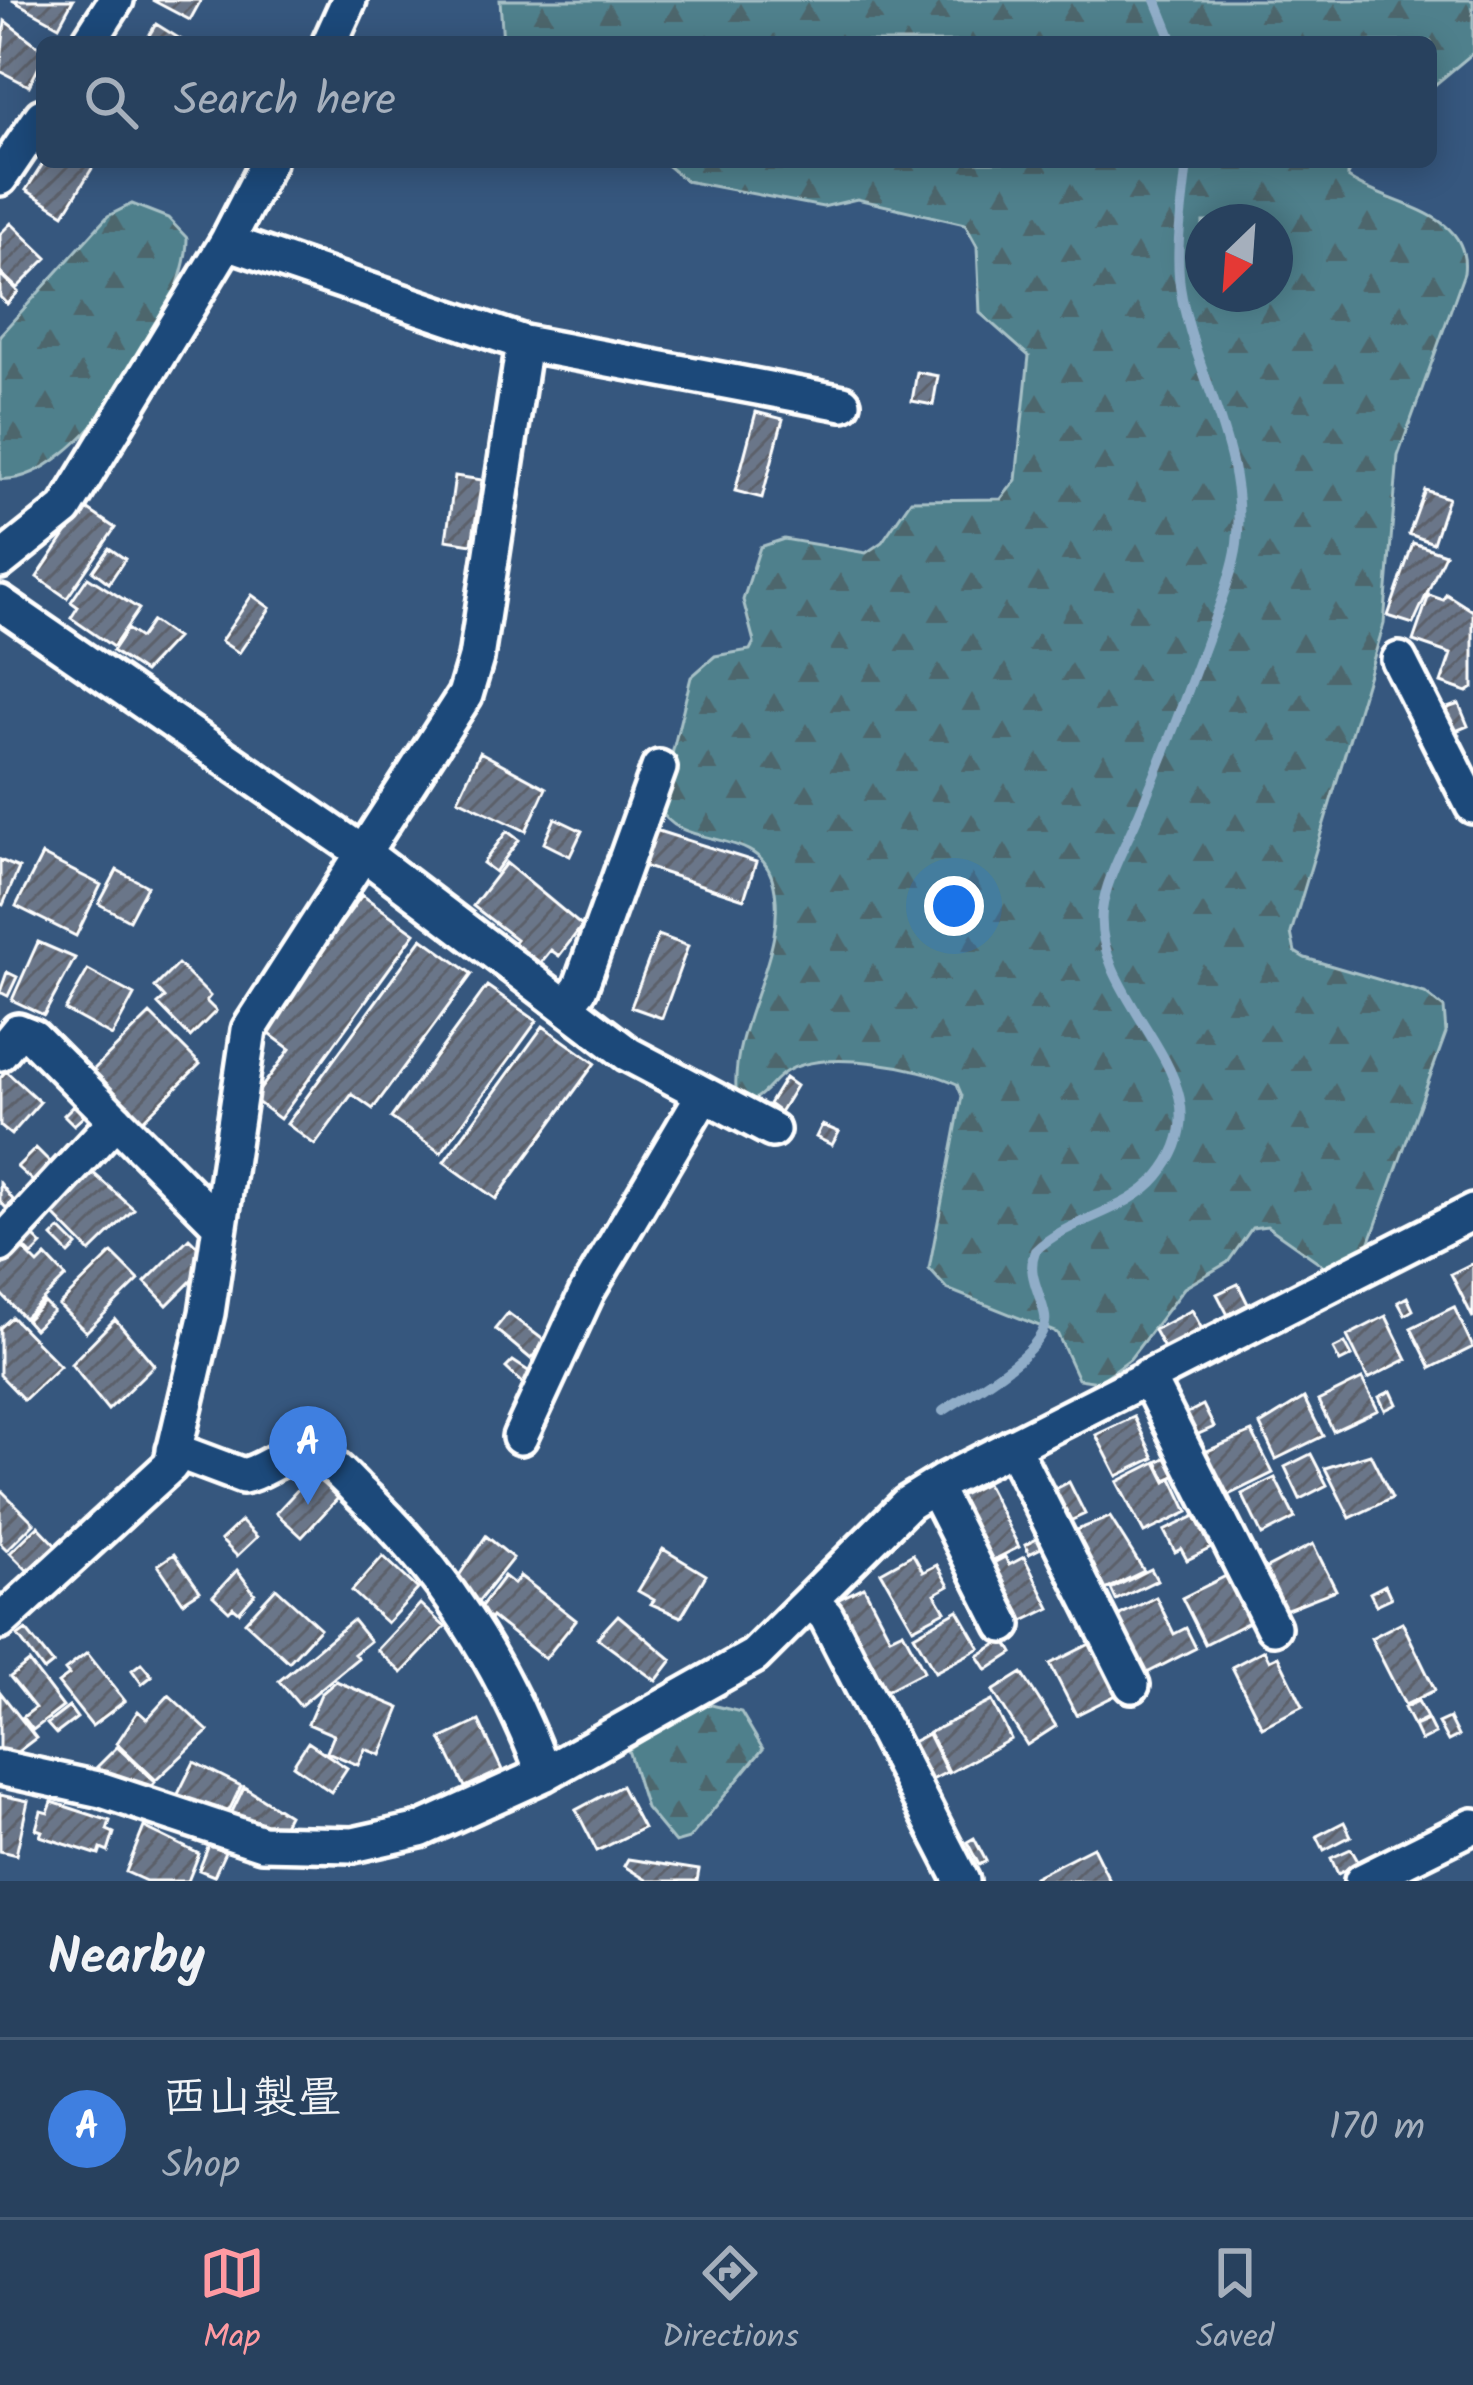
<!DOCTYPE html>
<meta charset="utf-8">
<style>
body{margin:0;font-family:Kalam,"Klee One",sans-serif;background:#344c67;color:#f1f3f6}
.compass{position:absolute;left:1185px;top:204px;width:108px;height:108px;border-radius:50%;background:#28415e;box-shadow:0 6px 30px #0003;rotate:205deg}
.you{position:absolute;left:954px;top:906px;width:42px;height:42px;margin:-30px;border:9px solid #fff;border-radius:50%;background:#1a73e8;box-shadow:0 0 0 18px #1a73e833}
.badge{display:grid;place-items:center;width:78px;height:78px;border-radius:50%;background:#ff9aa2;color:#fff;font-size:39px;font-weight:700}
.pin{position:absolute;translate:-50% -99px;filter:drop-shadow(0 3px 6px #0008)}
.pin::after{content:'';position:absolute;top:63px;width:42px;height:36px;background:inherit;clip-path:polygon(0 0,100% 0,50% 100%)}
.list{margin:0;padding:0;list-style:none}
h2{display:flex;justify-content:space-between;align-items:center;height:156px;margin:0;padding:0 48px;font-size:51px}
h2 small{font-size:39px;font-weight:400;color:#a5afbc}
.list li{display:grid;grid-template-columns:78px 1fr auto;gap:36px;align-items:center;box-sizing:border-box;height:180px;padding:0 48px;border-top:3px solid #445a73}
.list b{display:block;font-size:45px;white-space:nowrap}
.list p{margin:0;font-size:39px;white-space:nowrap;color:#a5afbc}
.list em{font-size:39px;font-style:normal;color:#a5afbc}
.icon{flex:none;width:66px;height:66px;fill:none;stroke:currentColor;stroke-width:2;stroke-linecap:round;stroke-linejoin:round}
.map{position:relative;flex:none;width:1473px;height:1881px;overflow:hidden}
.search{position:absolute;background:#28415e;box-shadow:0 6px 30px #0003;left:36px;right:36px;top:36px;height:132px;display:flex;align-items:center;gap:30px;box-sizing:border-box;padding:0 42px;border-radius:18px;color:#a5afbc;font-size:45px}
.sheet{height:336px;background:#28415e}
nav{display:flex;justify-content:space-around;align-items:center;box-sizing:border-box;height:168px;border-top:3px solid #445a73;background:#28415e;font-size:33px;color:#a5afbc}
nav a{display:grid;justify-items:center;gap:6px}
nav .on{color:#ff9aa2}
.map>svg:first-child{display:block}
</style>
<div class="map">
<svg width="1473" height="1881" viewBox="0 0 1473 1881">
<defs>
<pattern id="forest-firs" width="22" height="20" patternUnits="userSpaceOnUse" patternTransform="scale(3)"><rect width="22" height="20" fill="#4f808c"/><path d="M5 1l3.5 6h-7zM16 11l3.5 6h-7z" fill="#4e666c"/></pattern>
<pattern id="building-hatch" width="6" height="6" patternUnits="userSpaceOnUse" patternTransform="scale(3)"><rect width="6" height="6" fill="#6a7689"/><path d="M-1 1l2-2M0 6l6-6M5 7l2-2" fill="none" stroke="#5b616a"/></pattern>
</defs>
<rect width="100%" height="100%" fill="#36577e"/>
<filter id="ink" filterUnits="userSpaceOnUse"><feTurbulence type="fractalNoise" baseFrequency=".00833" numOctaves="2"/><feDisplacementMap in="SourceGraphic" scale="24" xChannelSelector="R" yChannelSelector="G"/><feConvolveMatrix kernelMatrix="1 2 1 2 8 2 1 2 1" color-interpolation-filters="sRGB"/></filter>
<g filter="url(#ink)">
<!-- forest -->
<path fill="url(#forest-firs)" stroke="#a7c0c6" stroke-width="3" fill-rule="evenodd" d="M500,0H1473V53L1431,88V42H503Z
M663,162H1348V178C1390,207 1472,210 1464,273L1398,456L1384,624L1291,933L1295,952L1305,958L1425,993L1444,1008L1446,1033L1369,1244L1324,1266L1267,1226L1252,1228L1228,1262L1184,1288L1130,1359L1099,1382L1078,1379L1057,1333L947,1289L929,1269L962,1096L957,1084C919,1066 828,1050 789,1070C774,1077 768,1093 753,1100L736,1089C732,1019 793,949 772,878C756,826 678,851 659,807L691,677L715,656L750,650L754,642L743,600L760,547L784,539L866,553L882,542L911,500L1001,499L1016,480L1029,356L980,313L977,246L965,224L857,199L823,207L686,181ZM1203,222H1275V294H1203Z
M132,204L168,218L187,238C188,309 78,486 0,479V335L108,216Z
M703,1703L741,1712L763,1749L689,1839L675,1843L646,1808L628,1750Z"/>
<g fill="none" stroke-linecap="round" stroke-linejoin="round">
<!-- stream -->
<path stroke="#90adc8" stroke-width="10" d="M1156,0L1173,42
M943,1411C969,1393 1051,1350 1045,1316C1041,1293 1026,1275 1035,1251C1070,1217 1127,1213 1158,1176C1237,1082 1093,1008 1102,911C1106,877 1128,841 1141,809C1166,750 1188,691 1210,631C1220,603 1233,573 1237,544C1248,455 1199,383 1182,298C1173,254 1183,206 1187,162"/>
</g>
<!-- building -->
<path fill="url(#building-hatch)" stroke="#fff" stroke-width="3" d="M12,0H73L59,26Z
M152,0H201L190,20Z
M5,21L42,49V61L29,86L0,71Z
M156,24L185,42H145Z
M44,162H96L64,214L26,190Z
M11,223L47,258L17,288L0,272V234Z
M0,274L18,292L7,304L0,297Z
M917,372L938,376L933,405L912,401Z
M756,412L783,419L762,498L735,491Z
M455,476L482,480L472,544L446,540Z
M1425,490L1448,498L1433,543L1409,534Z
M84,507L115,528L67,598L37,577Z
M1413,543L1445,554L1413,624L1388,616Z
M109,548L125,559L109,583L93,571Z
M88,577L139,609L113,647L71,618L78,607L71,602Z
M1446,594L1473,611V688L1467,692L1441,683L1451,654L1413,641L1429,595L1443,600Z
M252,595L270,608L239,653L221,641Z
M152,621L176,638L144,672L112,651L127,629L140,638Z
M1459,704L1468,726L1451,733L1442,710Z
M480,752L546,788L526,831L458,799Z
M555,818L582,831L570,856L544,843Z
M655,830L756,862L744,899L643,866Z
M507,831L519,840L495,872L483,863Z
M42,855L101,885L76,936L16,906Z
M0,860L19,868L3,905L0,904Z
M506,863L582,926L559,956L551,950L539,965L512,944L516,939L473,906Z
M117,870L147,886L129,920L99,904Z
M362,895L415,933L280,1119L253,1099L290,1049L264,1030Z
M658,935L688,946L662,1018L631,1007Z
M422,938L472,974L373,1109L352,1094L315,1145L287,1124Z
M38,942L75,958L44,1015L12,1000Z
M178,964L210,996L206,1001L216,1011L190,1037L158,1004L165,998L155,987Z
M88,970L134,995L112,1036L65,1010Z
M7,972L17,977L8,996L0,992Z
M487,986L537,1021L441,1153L391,1118Z
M150,1014L200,1064L136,1127L86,1077Z
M543,1026L595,1063L496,1199L444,1162Z
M6,1071L40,1102L11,1135L0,1126V1078Z
M785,1078L796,1086L780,1112L769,1104Z
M74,1105L84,1116L74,1125L64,1115Z
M822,1125L839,1132L832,1145L816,1137Z
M36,1148L54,1166L36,1184L17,1167Z
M92,1172L134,1209L90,1252L51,1212Z
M0,1183L14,1201L6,1208L0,1201Z
M60,1229L77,1246L69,1254L52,1237Z
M29,1232L42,1245L32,1255L19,1242Z
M189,1238L198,1247L193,1279L167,1305L145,1282Z
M21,1247L38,1264L46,1256L66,1277L24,1318L0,1293V1267Z
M112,1253L139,1280L86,1332L59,1305Z
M1473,1263V1318L1451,1274Z
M1238,1284L1248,1304L1228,1315L1217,1294Z
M1407,1297L1413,1310L1405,1315L1398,1302Z
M44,1302L53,1311L34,1329L26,1320Z
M1454,1307L1473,1347L1431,1368L1411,1328Z
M1192,1310L1203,1331L1165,1350L1154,1330Z
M508,1313L545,1341L531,1359L495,1329Z
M1386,1316L1407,1359L1368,1379L1347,1336Z
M12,1317L60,1366L24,1400L0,1375V1328Z
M115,1319L154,1365L108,1410L71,1364Z
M1345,1343L1352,1356L1340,1362L1333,1349Z
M513,1361L536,1376L526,1387L506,1368Z
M1362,1379L1378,1410L1333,1431L1318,1401Z
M1391,1391L1397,1404L1385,1410L1379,1397Z
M1304,1398L1323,1436L1276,1459L1260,1425Z
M1203,1405L1214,1427L1194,1436L1184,1415Z
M1134,1417L1154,1458L1117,1476L1096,1435Z
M1252,1432L1273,1473L1222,1498L1200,1454Z
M1311,1454L1327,1485L1300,1499L1285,1467Z
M1370,1454L1392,1498L1350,1518L1325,1468Z
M1171,1455L1180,1474L1166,1480L1157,1462Z
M1156,1462L1166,1482L1172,1478L1188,1512L1144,1533L1117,1482Z
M313,1473L339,1497L302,1537L276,1513Z
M1275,1478L1295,1518L1262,1535L1242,1494Z
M1069,1482L1085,1514L1063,1524L1048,1493Z
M986,1483L1019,1547L983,1565L950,1501Z
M0,1489L34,1523L7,1550L0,1543Z
M1195,1516L1211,1548L1187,1560L1181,1549L1175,1552L1164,1531Z
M1110,1517L1144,1571L1099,1593L1069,1533Z
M241,1521L257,1537L237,1556L221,1540Z
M38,1526L57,1546L30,1573L10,1553Z
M1047,1534L1051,1543L1029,1554L1025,1545Z
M486,1536L513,1558L473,1608L450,1589Z
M1313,1544L1336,1590L1277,1613L1261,1571Z
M663,1549L706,1575L681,1617L651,1604L654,1600L638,1591Z
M174,1554L200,1591L183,1602L158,1565Z
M913,1554L923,1572L937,1565L949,1586L935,1594L945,1611L913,1628L881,1572Z
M383,1556L418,1589L387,1623L352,1591Z
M1005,1557L1009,1565L1024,1557L1050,1608L1013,1626L984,1568Z
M1151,1569L1157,1580L1116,1600L1111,1589Z
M237,1570L255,1594L239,1612L233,1607L229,1611L213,1596Z
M1236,1571L1259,1617L1205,1644L1182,1598Z
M504,1576L514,1584L520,1576L576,1620L545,1659L492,1617L488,1623L476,1613Z
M1385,1585L1391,1598L1376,1605L1370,1593Z
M864,1587L890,1637L903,1631L924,1671L880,1694L833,1602Z
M276,1588L320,1628L289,1662L245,1622Z
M1156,1597L1174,1634L1186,1628L1196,1648L1147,1673L1118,1616Z
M420,1604L445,1627L402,1673L377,1650Z
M958,1610L980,1648L935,1672L914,1635Z
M618,1615L672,1660L656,1681L597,1638Z
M353,1620L370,1641L354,1654L358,1658L300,1706L279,1681Z
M1402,1622L1435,1690L1405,1705L1371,1638Z
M26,1630L53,1664L44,1671L18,1636Z
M1005,1639L1013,1653L987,1670L978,1656Z
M1094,1642L1120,1693L1076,1715L1050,1664Z
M1264,1650L1269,1660L1278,1656L1303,1706L1262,1727L1232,1667Z
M87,1653L125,1701L92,1726L58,1683L69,1675L65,1670Z
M29,1662L63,1707L33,1730L23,1717L35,1708L10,1677Z
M141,1663L152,1676L142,1684L132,1670Z
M1022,1673L1056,1726L1027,1745L993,1691Z
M336,1681L400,1708L381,1755L365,1749L358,1765L327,1752L334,1735L308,1724L321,1694Z
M0,1692L36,1738L7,1760L0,1752Z
M169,1695L208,1731L156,1780L117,1743L138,1711L147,1719Z
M992,1701L1011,1739L949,1773L929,1733Z
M1418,1701L1427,1718L1413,1725L1404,1708Z
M69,1707L77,1718L56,1734L47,1724Z
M1449,1718L1458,1736L1448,1741L1438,1723Z
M1428,1720L1435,1734L1421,1741L1414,1726Z
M479,1721L502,1770L465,1787L441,1739Z
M928,1734L947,1772L928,1782L908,1744Z
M308,1742L347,1768L331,1792L293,1765Z
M117,1747L155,1782L142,1796L124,1779L117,1786L97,1767Z
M194,1762L241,1786L225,1819L177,1796Z
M621,1786L643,1828L597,1851L576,1810Z
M244,1787L288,1815L277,1836L228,1820Z
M0,1795L28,1801L16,1855L0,1851Z
M52,1802L110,1821L107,1830L114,1833L108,1852L101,1849L99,1855L40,1836L42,1831L36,1829L41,1811L48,1813Z
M1344,1822L1351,1836L1324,1850L1317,1836Z
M144,1827L199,1854L188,1881H146L126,1872Z
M974,1838L986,1861L979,1865L967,1842Z
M209,1845L225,1852L214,1876L199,1870Z
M1093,1847L1110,1881H1036L1034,1877Z
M1351,1849L1359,1863L1338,1874L1331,1858Z
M628,1859L699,1870L697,1881H648L624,1866Z"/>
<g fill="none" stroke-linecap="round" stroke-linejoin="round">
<defs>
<path id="minor" d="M89,42L116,0
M330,42L349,0
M0,178L42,116
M227,242L524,343L843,403
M0,561L65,509L227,242L268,162
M0,603L366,855L628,1054L772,1130
M1399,660L1473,806
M566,1006L580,988L659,768
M0,1053L18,1031L33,1037L220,1225
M0,1245L116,1120
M1147,1377L1273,1627
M520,1437L587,1292L702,1097
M1012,1446L1132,1685
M174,1450L243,1476C268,1471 286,1448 312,1455C329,1459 344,1477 356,1489C441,1566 504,1667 544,1774
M934,1487L1004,1625
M812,1602L826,1616L962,1881
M0,1622L171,1465L207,1313L249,1030L465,695L476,658L524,343
M0,1768L102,1790L262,1843L353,1845L420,1830L544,1774L754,1656L908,1503L942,1482L1473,1212
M1362,1881L1473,1826"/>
</defs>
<!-- minor casing -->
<use href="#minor" stroke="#fff" stroke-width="42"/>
<!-- minor -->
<use href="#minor" stroke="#1f4a7a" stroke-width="33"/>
</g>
</g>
</svg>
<svg class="compass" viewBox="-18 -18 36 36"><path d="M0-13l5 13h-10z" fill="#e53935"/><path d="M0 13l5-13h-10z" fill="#a5afbc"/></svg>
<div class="you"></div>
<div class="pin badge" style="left:308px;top:1505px;background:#3f7fe0">A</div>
<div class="search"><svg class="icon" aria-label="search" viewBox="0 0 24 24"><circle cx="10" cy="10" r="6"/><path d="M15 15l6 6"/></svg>Search here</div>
</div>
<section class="sheet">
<h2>Nearby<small></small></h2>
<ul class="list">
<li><span class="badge" style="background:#3f7fe0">A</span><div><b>西山製畳</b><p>Shop</p></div><em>170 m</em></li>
</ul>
</section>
<nav>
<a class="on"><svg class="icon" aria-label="map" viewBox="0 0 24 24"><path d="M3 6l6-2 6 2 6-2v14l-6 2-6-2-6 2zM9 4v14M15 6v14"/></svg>Map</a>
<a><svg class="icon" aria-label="directions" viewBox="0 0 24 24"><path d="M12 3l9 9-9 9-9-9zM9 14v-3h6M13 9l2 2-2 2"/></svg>Directions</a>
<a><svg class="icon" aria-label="saved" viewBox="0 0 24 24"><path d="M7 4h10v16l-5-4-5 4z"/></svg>Saved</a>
</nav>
